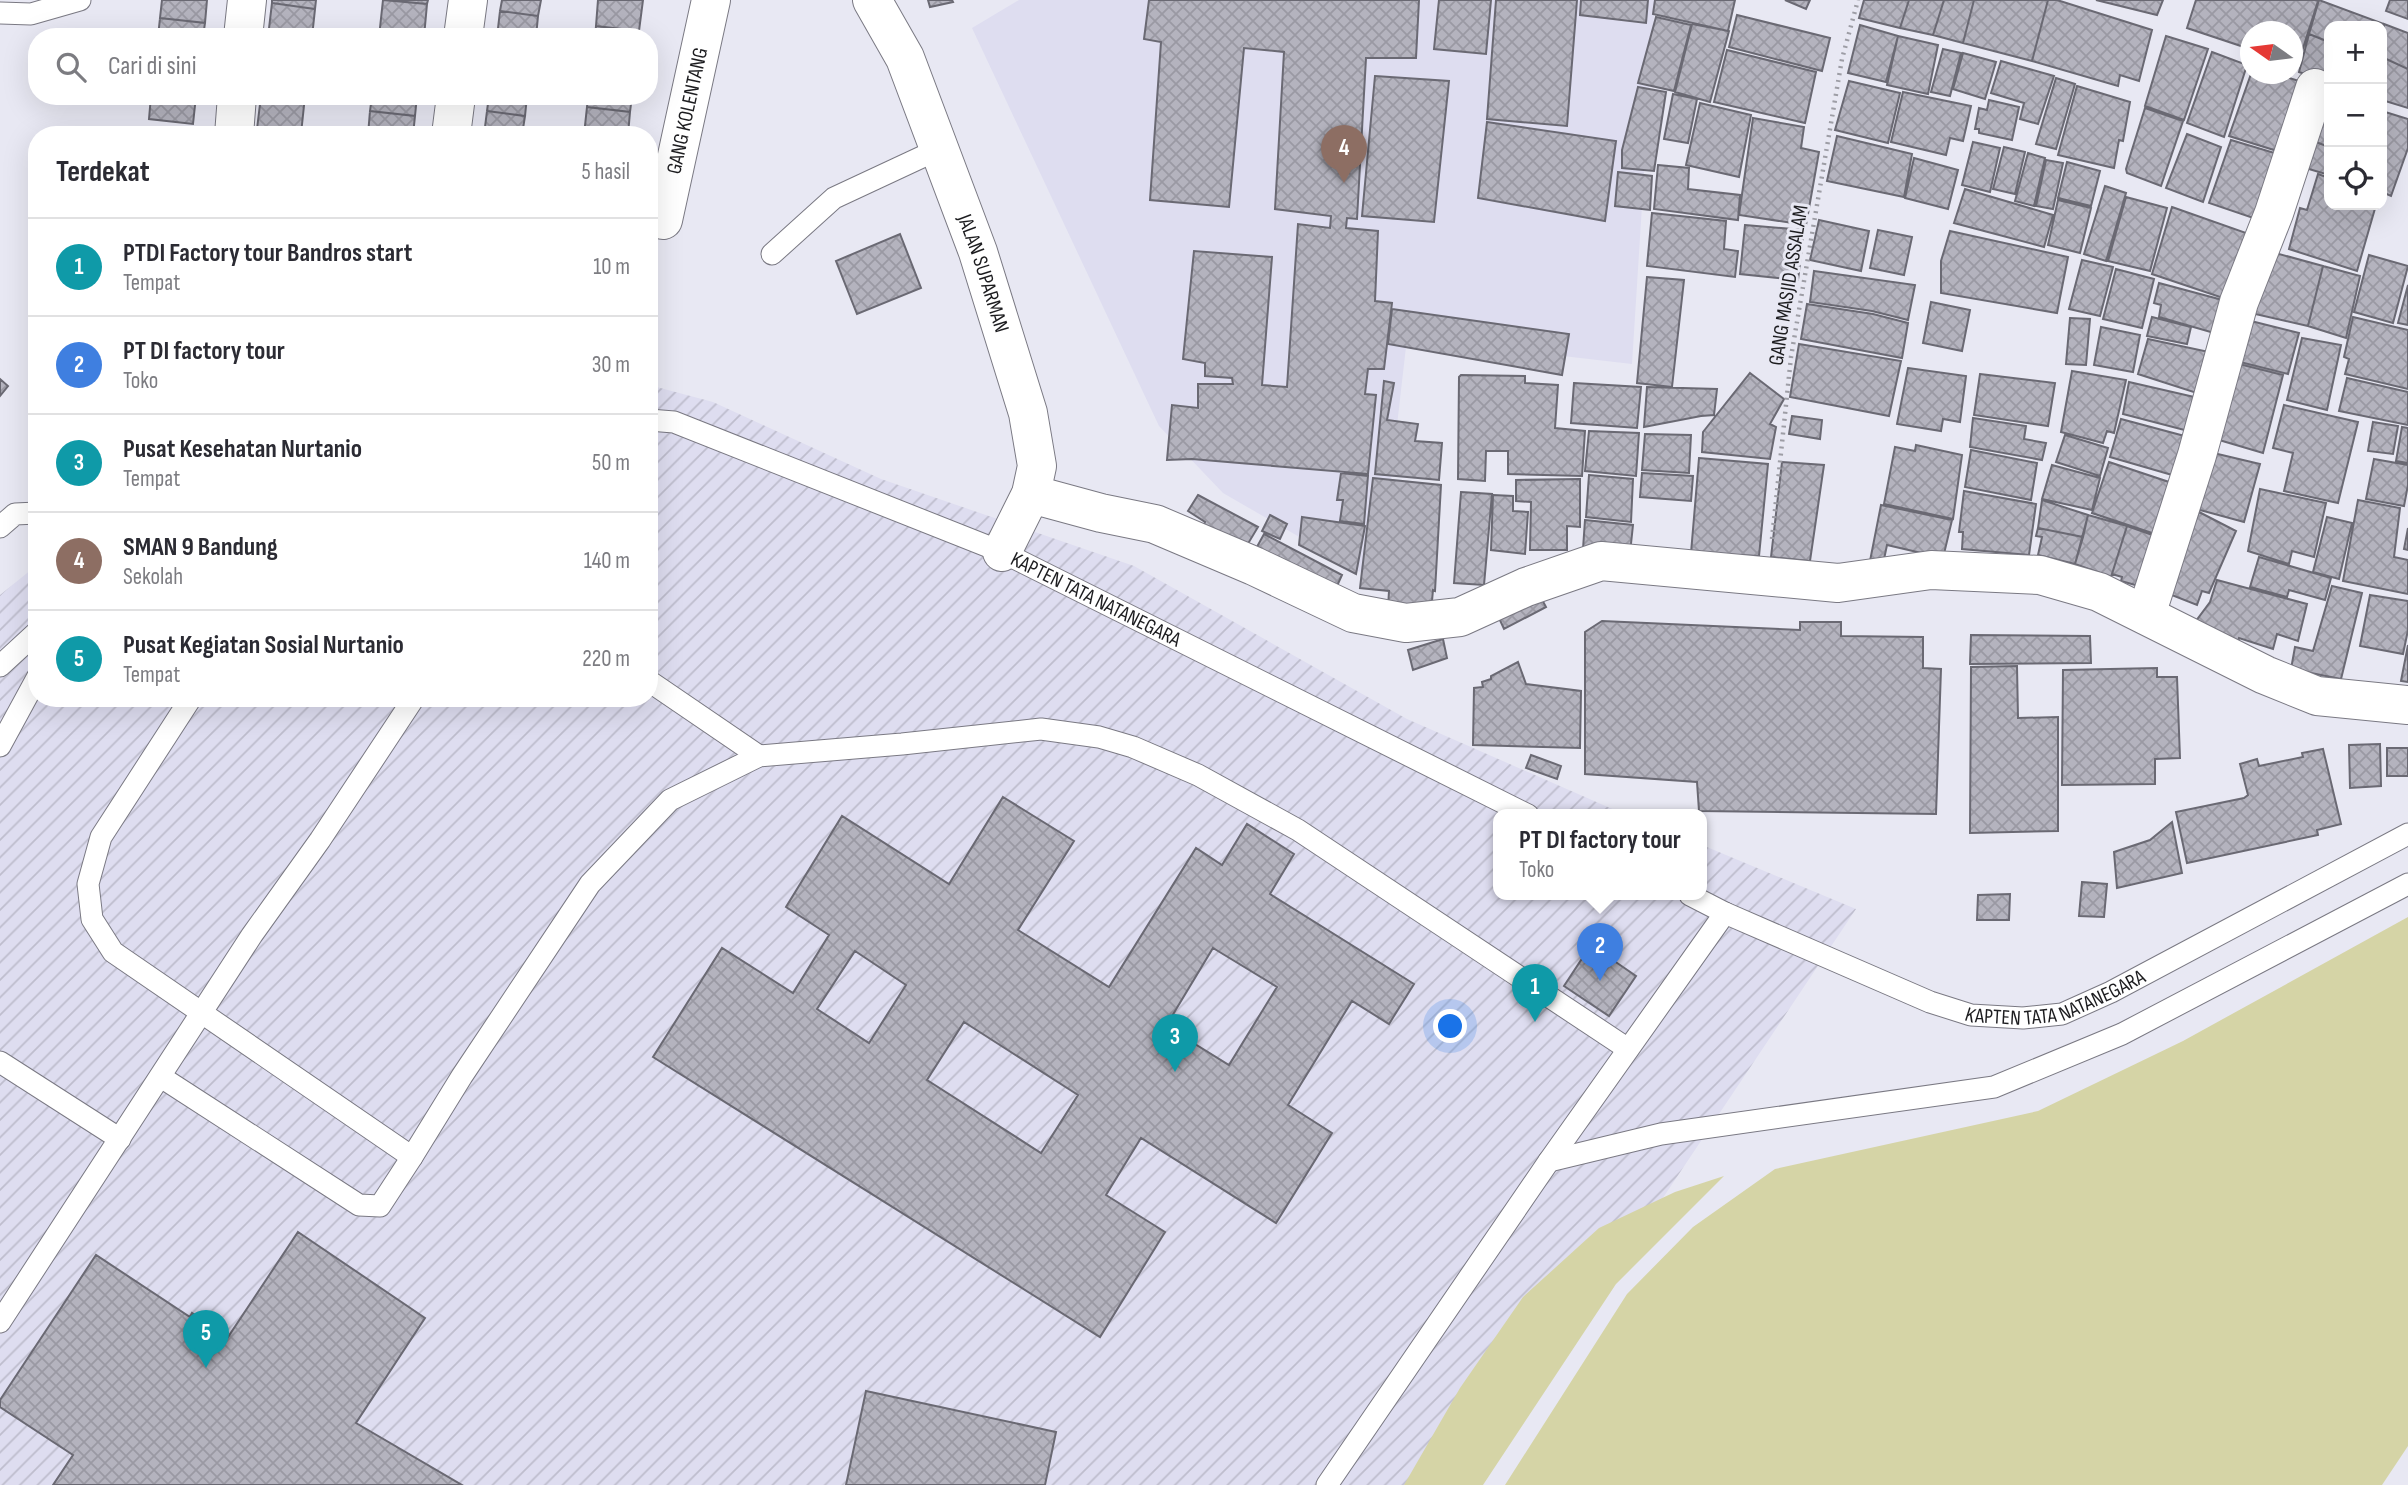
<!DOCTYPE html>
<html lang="id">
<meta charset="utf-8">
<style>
body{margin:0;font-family:"Sofia Sans Condensed",sans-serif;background:#f7f7f7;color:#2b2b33}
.controls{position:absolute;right:21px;top:21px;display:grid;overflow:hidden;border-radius:14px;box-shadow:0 7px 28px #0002}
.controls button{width:63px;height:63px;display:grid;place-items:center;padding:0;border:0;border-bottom:2px solid #e1e1e2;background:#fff;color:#2b2b33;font:35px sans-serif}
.compass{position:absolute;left:2240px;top:21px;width:63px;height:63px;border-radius:50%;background:#fff;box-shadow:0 7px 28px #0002;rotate:284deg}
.you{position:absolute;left:1451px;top:1027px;width:24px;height:24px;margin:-18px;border:5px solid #fff;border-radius:50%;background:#1a73e8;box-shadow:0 0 0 10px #1a73e833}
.badge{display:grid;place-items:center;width:46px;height:46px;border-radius:50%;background:#2563eb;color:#fff;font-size:23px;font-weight:700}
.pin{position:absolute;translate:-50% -58px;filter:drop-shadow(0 2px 4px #0008)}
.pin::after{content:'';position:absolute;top:37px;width:24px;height:21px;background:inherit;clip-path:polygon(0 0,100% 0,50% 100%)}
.popup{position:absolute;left:1493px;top:809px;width:214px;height:91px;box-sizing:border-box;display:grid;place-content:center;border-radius:14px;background:#fff;filter:drop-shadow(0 2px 5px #0005);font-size:23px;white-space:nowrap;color:#7c7c81}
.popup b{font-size:26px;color:#2b2b33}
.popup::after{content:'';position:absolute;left:50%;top:100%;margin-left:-14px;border:14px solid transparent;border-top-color:#fff}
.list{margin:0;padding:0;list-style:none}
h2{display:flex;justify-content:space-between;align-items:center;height:91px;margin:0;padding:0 28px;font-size:30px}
h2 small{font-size:23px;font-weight:400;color:#7c7c81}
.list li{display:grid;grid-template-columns:46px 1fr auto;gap:21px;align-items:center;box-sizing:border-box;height:98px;padding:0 28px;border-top:2px solid #e1e1e2}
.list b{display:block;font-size:26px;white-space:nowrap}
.list p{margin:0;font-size:23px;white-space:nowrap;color:#7c7c81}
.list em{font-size:23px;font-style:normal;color:#7c7c81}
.icon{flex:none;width:38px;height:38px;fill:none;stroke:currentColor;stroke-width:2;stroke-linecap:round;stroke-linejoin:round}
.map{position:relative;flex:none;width:2408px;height:1485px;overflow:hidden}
.search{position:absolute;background:#fff;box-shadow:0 7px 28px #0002;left:28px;top:28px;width:630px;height:77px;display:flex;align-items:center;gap:18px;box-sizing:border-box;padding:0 24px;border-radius:28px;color:#7c7c81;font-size:26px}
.panel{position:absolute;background:#fff;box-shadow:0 7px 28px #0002;left:28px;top:126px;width:630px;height:581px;border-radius:28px}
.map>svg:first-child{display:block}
</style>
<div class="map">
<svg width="2408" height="1485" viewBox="0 0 2408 1485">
<defs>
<pattern id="industrial-furrows" width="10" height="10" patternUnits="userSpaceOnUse" patternTransform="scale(1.75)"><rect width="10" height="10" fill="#deddf0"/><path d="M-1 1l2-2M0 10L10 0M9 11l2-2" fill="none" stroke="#bebdcd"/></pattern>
<pattern id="building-cross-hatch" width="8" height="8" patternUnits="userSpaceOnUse" patternTransform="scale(1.75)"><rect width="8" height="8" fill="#b4b3be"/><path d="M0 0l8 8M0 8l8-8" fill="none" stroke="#9a99a3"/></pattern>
</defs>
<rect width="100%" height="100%" fill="#e8e8f3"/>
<!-- built -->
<path fill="#deddf0" d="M1019,0H1655L1632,364L1407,338L1379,583L1223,493L1159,426L972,28Z"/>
<!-- industrial -->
<path fill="url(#industrial-furrows)" d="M649,385L713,402L881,479L1134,566L1407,719L1626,815H1498V895H1702V845L1856,909L1471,1485H0V595L37,565V698H649Z"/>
<!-- grass -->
<path fill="#d5d4a6" d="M2408,917V1446L2382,1485H1505L1627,1294L1693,1227L1775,1169L2038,1111L2183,1041Z
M1724,1176L1616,1284L1483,1485H1404L1460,1388L1523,1297L1599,1228L1675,1192Z"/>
<!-- building -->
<path fill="url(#building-cross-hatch)" stroke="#6a6973" stroke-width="2" fill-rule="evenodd" d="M162,0H207L205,23L160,18Z
M272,0H316L315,9L272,3Z
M383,0L427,4L424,37H379Z
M386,0H428L427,4Z
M502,0H541L538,16L500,11Z
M598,0H643L639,31L596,26Z
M928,0H952L953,2L930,7Z
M1149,0H1419L1416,58H1366L1357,219L1347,218L1346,228L1378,231L1375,301L1392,303L1384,369H1368L1365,394L1376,395L1368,474L1192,459L1167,460L1172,405L1198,408V384H1233L1232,378L1205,376V363L1183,359L1194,251L1272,257L1262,385L1287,387L1298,224L1330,228L1331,216L1275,209L1284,52L1244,48L1229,207L1150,200L1161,42L1144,39Z
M1439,0H1491L1486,54L1434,49Z
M1496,0H1577L1567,126L1487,119Z
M1581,0H1648L1646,23L1580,15Z
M1655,0H1735L1728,31L1653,14Z
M1785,0H1810L1806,9Z
M1864,0H1909L1900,28L1859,18Z
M1909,0H1944L1933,35L1900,28Z
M1944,0H1974L1963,43L1933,35Z
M1974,0H2048L2032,61L1963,43Z
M2048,0H2057L2152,30L2139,81L2120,75L2118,86L2032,61Z
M2096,0H2163L2157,15Z
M2196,0H2315L2318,1L2298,64L2292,62V32H2250V49L2187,28Z
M2319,0L2384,24L2382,31V26H2329V42L2309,34Z
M2390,0H2408V19L2386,11Z
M272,3L315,9L312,37H268Z
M500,11L538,16L536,37H497Z
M1737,15L1830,38L1822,71L1729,47Z
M1656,17L1691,25L1674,91L1638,83Z
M160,18L205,23L203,37H158Z
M1692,24L1729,31L1710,102L1675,92Z
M2384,24L2408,33V69L2382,57Z
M1860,25L1898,36L1886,82L1848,73Z
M596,26L639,31L638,37H595Z
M2309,34L2329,42V82L2299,72Z
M1898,36L1938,45L1928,94L1887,85Z
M2166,36L2208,49L2184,120L2145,106Z
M1943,49L1961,53L1950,96L1931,92Z
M1727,50L1816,72L1805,123L1714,102Z
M2212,52L2247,65L2224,137L2187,123Z
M1963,53L1996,62L1985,99L1953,89Z
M2382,57L2408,69V108L2382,100Z
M2001,61L2054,76L2038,124L2020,119L2024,103L1991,93Z
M2251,74H2276L2312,85L2290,155L2229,136Z
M1375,76L1449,81L1434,222L1362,216Z
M2056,78L2075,84L2056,149L2036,144Z
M1849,81L1900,93L1888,143L1835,130Z
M2077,86L2130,102L2123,141L2119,140L2114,168L2058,155Z
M1638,87L1666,92L1654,171L1622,168V150Z
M2329,89V147L2303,137Z
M1903,92L1971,106L1963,141L1950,138L1946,155L1891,142Z
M1673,94L1697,99L1688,143L1664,139Z
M151,96H196L193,124L149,119Z
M261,96H305L301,134L257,129Z
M372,96H417L415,116L370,111Z
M489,96H527L525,116L487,111Z
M588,96H632L630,112L587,107Z
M1989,100L2019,107L2012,140L1979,133V129H1975L1979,108L1987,110Z
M1700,103L1751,115L1739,177L1686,165Z
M587,107L630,112L628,135H584Z
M2145,108L2183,121L2161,186L2127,173L2126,169Z
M370,111L415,116L413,135H368Z
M487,111L525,116L522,135H484Z
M2382,111L2408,119V148L2391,196L2382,192Z
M1753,118L1804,127L1801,148L1819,152L1806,225L1739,215Z
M1487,122L1616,141L1605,221L1478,198Z
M2187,134L2221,147L2203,202L2166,188Z
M1837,136L1912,154L1904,197L1827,181Z
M2303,137L2329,147V175L2292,164Z
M2231,140L2288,157L2268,223L2209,203Z
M1973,142L2000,148L1990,192L1962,185Z
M2004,147L2025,152L2015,194L1993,189Z
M2028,153L2045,158L2034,206L2015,201Z
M1914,158L1958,170L1948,209L1905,198Z
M2046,160L2063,163L2053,209L2036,206Z
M2067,162L2100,171L2091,206L2058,198Z
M1658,165L1689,168L1688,189L1740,195L1738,220L1654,209Z
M1618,172L1652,176L1650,210L1615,206Z
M2318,174L2329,178V205H2376L2357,271L2289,249L2300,208L2307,210Z
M2105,186L2126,193L2106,261L2084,254Z
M1965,189L2053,215L2044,247L1954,223Z
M2126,197L2167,208L2150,271L2108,261Z
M2058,200L2091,208L2080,253L2048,245Z
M2172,207L2249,234L2226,299L2152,274Z
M1652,213L1726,221L1724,249L1738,251L1735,277L1647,266Z
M1819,220L1869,231L1861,271L1810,260Z
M1745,225L1804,230L1798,280L1740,274Z
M1878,230L1912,237L1904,275L1870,268Z
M1950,231L2068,257L2057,313L1941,293V261Z
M900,234L921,288L857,314L836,261Z
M2268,251L2323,266L2308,326L2251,313Z
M2369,255L2408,266L2393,323L2354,312Z
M2082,260L2113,267L2100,316L2069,309Z
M2323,266L2360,276L2346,338L2308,326Z
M2116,269L2154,279L2142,328L2103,319Z
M1814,271L1915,285L1908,320L1872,311L1810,302Z
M1647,277L1684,280L1672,387L1637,383Z
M2159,283L2230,302L2221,335L2159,317L2161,305L2154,303Z
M2408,285V325L2398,323Z
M1931,302L1970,310L1962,351L1923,343Z
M1807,304L1873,314L1908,323L1902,358L1801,339Z
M1392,309L1569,334L1562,375L1388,344Z
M2152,317L2191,327L2187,344L2147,336Z
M2353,317L2408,330V389L2345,374L2349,359L2344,357Z
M2070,318L2090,319L2086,365L2066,364Z
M2243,319L2299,333L2288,374L2232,360Z
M2101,327L2140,335L2133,372L2094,365Z
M2302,338L2341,345L2327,410L2287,400Z
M2148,339L2209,352L2206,396L2138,374Z
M1799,344L1901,361L1889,416L1790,397Z
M2231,362L2283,375L2263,453L2209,437Z
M1908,368L1966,376L1960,422L1943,419L1941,431L1897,424Z
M2072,371L2126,380L2114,433L2107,431L2103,443L2061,432Z
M1750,373L1784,399L1770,424L1776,427L1770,459L1702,452L1703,432Z
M1980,374L2055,383L2048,426L1974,415Z
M1461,375L1525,376V383L1558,385L1555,428L1585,431L1582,476L1508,474V451H1486L1485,481L1458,479L1459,377Z
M2347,378L2408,392V425L2339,411Z
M0,379L8,386L0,396Z
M1384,381L1394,383L1387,420L1418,424L1415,441L1442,443L1439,480L1375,474Z
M2129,382L2203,399L2196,433L2123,414Z
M1574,383L1641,387L1637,428L1571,423Z
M1647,387L1717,389L1714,415L1701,416L1644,427Z
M2284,405L2358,422L2338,503L2284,491L2293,453L2273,448Z
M1792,416L1822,420L1820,439L1789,434Z
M1973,418L2026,426L2024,439L2046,443L2042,460L1970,447Z
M2121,419L2192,438L2179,477L2110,457Z
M2373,422L2398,426L2393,454L2368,451Z
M2402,427L2408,428V463L2396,461Z
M1589,431L1639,433L1636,476L1585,471Z
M1645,434L1691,435L1689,473L1642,470Z
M2065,435L2108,448L2100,476L2056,462Z
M1916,445L1962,455L1953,519L1884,504L1895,447L1915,451Z
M1971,450L2037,463L2031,500L1965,487Z
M2205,451L2260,464L2244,522L2189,507Z
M1699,458L1768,464L1759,556L1691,553Z
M2374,459L2408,465V485L2404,506L2366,499Z
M1782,462L1824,465L1810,561L1771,557Z
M2109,462L2169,482L2155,534L2092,513Z
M2052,465L2100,478L2092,510L2042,499Z
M1341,473L1368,476L1364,524L1340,521L1343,500H1337Z
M1642,473L1693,476L1691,501L1640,497Z
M1589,475L1633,479L1631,522L1586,517Z
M1373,478L1441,485L1435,591L1433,590L1431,612L1388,608L1389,591L1360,588Z
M1580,479V527L1567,526V550H1530L1531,502L1516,501V480Z
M2260,489L2326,503L2314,557L2292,551L2289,564L2248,551Z
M1964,491L2036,504L2029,555L1962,549L1963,532H1959Z
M1461,492L1492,494L1484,585L1454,583Z
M1198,495L1258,527L1243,552L1202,529L1205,522L1188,511Z
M1493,495L1513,496V511L1528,512L1525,554L1491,550Z
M2042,500L2088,515L2083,537L2038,528Z
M2358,500L2400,508L2394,557L2408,560V594L2343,581Z
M1881,505L1952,520L1943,558L1887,545L1883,564L1870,561Z
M2199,512L2236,531L2209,593L2202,591L2197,605L2164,592Z
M1270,515L1287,524L1280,539L1262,531Z
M2088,515L2127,526L2111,577L2075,564Z
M1302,517L1365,526L1356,574L1299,545Z
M2327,517L2352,523L2339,579L2313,572Z
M1585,520L1633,525L1630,553L1583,549Z
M2127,526L2161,538L2146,588L2121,581L2122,577L2112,574Z
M2038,528L2083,537L2075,564L2038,555L2042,537L2036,536Z
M2408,528V550L2404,549Z
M1264,534L1342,575L1332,597L1253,554Z
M2259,557L2331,578L2325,600L2289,590L2287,597L2250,587Z
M2217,580L2307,604L2298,641L2277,634L2273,649L2239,638L2238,642L2196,621L2210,602Z
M2332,586L2362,593L2341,679L2291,669L2295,647L2313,651Z
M1539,594L1546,607L1504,629L1498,616Z
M2370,595L2408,601V630L2403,654L2360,646Z
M1602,621L1800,630V622H1841V636L1923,637V668L1941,669L1936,814L1699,811L1697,782L1585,774V632Z
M1971,635L2090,636L2091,663L1970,664Z
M1443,639L1447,658L1413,670L1408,650Z
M2408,645V682L2401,681Z
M1518,662L1526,684L1581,691L1580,748L1473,745L1474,688L1483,687L1482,682L1491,679V676Z
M2017,666L2018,718L2058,717V831L1970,833L1971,667Z
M2157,668V677H2177L2180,758L2155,759V784L2062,785L2063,670Z
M2380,744L2381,786L2350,788L2349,745Z
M2387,748H2408V776H2387Z
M2323,749L2341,824L2317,830L2318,835L2187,863L2176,812L2244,798L2248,795L2240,764L2257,759L2259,766L2303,757L2302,753Z
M1531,755L1561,766L1557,779L1526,768Z
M1003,797L1074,841L1018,930L1109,987L1196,848L1222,865L1247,824L1294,854L1270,894L1414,984L1389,1024L1352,1001L1288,1105L1332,1133L1276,1223L1141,1138L1106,1195L1165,1232L1100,1337L653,1057L722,948L793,993L829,935L786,907L842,816L949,884ZM1213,948L1277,987L1229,1065L1166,1026ZM855,951L906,985L869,1043L817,1009ZM964,1022L1078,1095L1041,1153L927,1080Z
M2172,822L2182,873L2117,888L2114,852L2150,840Z
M2082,882L2107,884L2104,917L2079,916Z
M2010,894L2009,920H1977L1978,895Z
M1591,945L1636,976L1609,1016L1564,986Z
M298,1232L425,1318L356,1423L462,1485H53L73,1455L0,1407V1400L96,1255L190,1317L192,1313L228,1337Z
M866,1391L1056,1432L1045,1485H846Z"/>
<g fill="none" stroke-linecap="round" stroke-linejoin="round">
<defs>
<g id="service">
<path d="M0,13L31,14L80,0"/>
<path d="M772,254L834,198L939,149"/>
<path id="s1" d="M649,420L674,422L1002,552L1528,815"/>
<path d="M0,527L15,514L37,513"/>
<path d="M0,666L37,632"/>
<path d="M649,681L759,756"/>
<path d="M191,698L101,837L88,884L92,919L113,952L412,1157L462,1076L590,884L670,800L759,756L902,744L1041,729L1099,737L1133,747L1198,775L1298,830L1628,1049"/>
<path d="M0,746L37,678"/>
<path id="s2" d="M1690,895L1725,913L1930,1002L1971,1015L2023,1018L2062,1014L2111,992L2408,834"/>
<path d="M0,1062L120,1139"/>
<path d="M161,1077L359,1205L380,1206L412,1157"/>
<path d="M1549,1161L1661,1134L1994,1087L2122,1034L2408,884"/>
<path d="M0,1322L252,935L320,840L414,698"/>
<path d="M1327,1485L1549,1161L1725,913"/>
</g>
<g id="minor">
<path id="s3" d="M872,0L905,58L978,252L1028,413L1037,466L1031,494L1002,552"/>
<path d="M243,37L247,0"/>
<path d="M463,37L468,0"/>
<path d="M234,135L237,96"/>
<path d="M451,135L456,96"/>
<path id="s4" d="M663,220L711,0"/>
<path d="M1031,494L1101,513L1155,524L1254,566L1353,613L1406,623L1460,617L1526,587L1601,561L1838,583L1931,570L2040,575L2099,592L2265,675L2317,696L2408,705"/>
<path d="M2146,615L2197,455L2239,302L2274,213L2315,88"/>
</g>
</defs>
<!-- service casing -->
<use href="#service" stroke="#7a7983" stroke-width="23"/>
<!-- minor casing -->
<use href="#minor" stroke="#7a7983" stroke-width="40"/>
<!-- path -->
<path stroke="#9d9da5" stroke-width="4.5" stroke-dasharray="2 5" stroke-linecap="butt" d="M1772,539L1791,357L1842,59L1858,0"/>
<!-- service -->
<use href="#service" stroke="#fff" stroke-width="21"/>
<!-- minor -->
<use href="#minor" stroke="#fff" stroke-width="38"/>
</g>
<g text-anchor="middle" stroke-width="6" stroke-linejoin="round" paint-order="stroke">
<!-- street labels -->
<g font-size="21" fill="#1c1c1f" stroke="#e8e8f3">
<text dy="7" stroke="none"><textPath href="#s4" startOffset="112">GANG KOLENTANG</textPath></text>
<text dy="7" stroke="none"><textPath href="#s3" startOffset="296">JALAN SUPARMAN</textPath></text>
<text transform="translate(1788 285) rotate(-81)" y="7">GANG MASJID ASSALAM</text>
<text dy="7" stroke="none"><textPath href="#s1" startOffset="483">KAPTEN TATA NATANEGARA</textPath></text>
<text dy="7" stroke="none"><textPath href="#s2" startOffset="394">KAPTEN TATA NATANEGARA</textPath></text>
</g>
</g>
</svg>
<div class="controls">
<button>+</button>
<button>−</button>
<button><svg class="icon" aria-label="locate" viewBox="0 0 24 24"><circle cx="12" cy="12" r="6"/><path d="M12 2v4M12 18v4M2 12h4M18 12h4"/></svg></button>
</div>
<svg class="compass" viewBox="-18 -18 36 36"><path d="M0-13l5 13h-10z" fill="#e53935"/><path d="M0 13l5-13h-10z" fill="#7c7c81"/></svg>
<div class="you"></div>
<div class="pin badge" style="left:1535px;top:1022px;background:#0f9aa8">1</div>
<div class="pin badge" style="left:1600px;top:981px;background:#3f7fe0">2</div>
<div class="popup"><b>PT DI factory tour</b>Toko</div>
<div class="pin badge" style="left:1175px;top:1072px;background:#0f9aa8">3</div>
<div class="pin badge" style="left:1344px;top:183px;background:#8d6e63">4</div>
<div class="pin badge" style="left:206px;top:1368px;background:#0f9aa8">5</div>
<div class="search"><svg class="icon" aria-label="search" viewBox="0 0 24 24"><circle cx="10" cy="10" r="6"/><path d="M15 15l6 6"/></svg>Cari di sini</div>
<section class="panel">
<h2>Terdekat<small>5 hasil</small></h2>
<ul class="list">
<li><span class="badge" style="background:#0f9aa8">1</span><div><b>PTDI Factory tour Bandros start</b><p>Tempat</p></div><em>10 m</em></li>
<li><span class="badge" style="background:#3f7fe0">2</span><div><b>PT DI factory tour</b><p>Toko</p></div><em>30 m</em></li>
<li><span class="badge" style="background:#0f9aa8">3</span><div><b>Pusat Kesehatan Nurtanio</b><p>Tempat</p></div><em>50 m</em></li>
<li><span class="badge" style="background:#8d6e63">4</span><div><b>SMAN 9 Bandung</b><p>Sekolah</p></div><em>140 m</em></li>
<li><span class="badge" style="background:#0f9aa8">5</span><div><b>Pusat Kegiatan Sosial Nurtanio</b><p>Tempat</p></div><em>220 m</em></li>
</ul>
</section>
</div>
